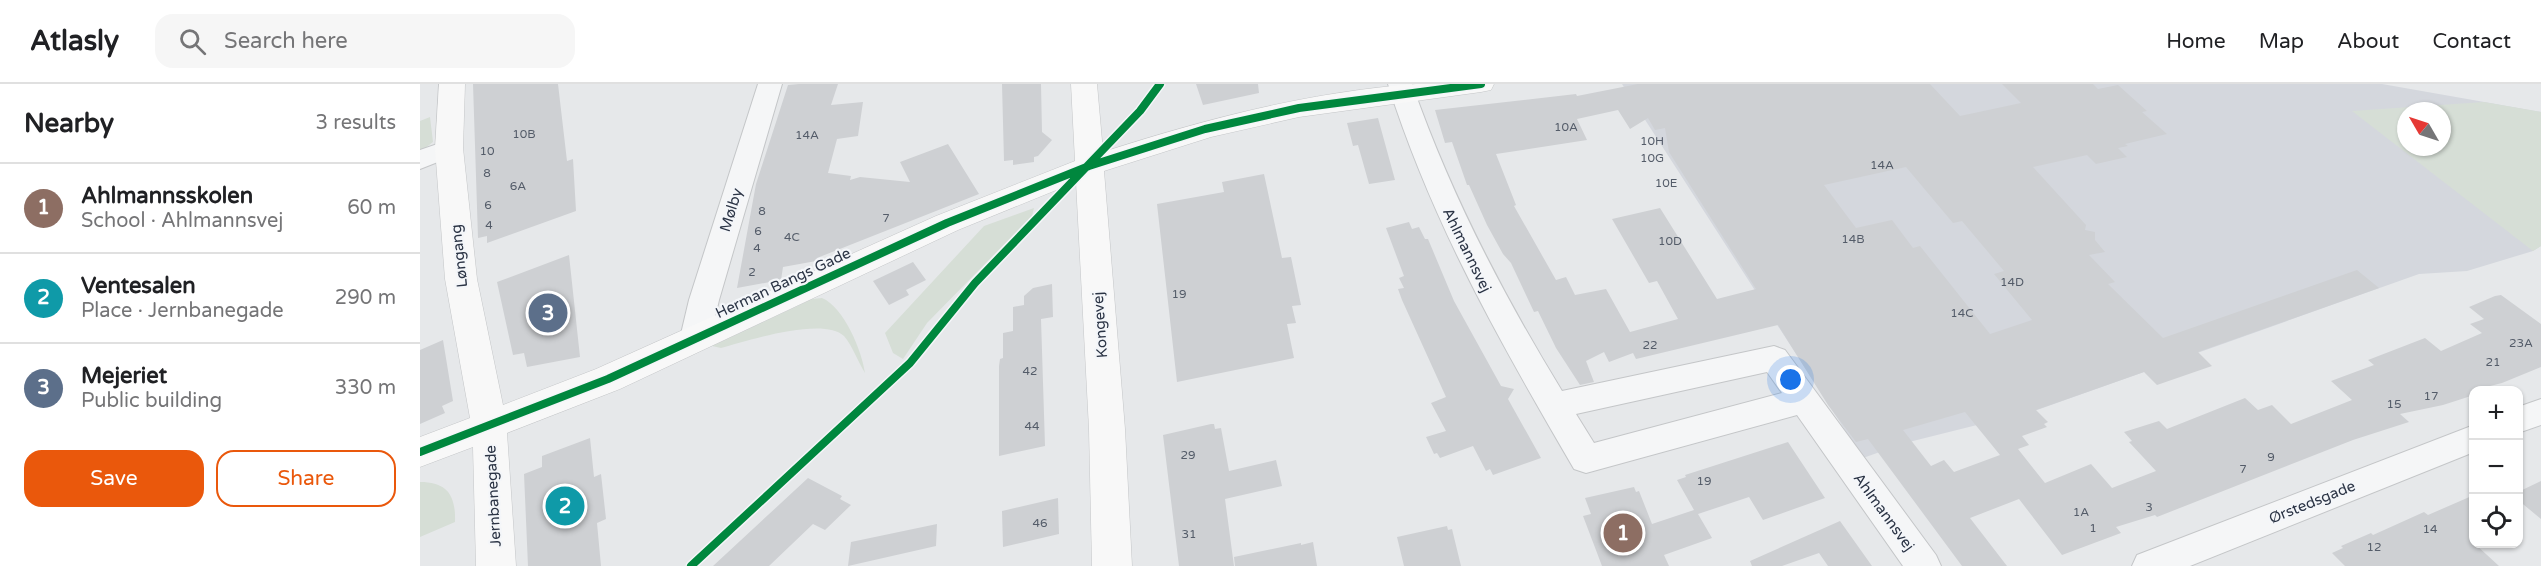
<!DOCTYPE html>
<meta charset="utf-8">
<style>
body{margin:0;font-family:"Varela Round",sans-serif;background:#f6f6f6;color:#202124}
.controls{position:absolute;right:18px;bottom:18px;display:grid;overflow:hidden;border-radius:12px;box-shadow:0 2px 4px #0004}
.controls button{width:54px;height:54px;display:grid;place-items:center;padding:0;border:0;border-bottom:2px solid #e0e0e0;background:#fff;color:#202124;font:30px sans-serif}
.compass{position:absolute;left:1977px;top:18px;width:54px;height:54px;border-radius:50%;background:#fff;box-shadow:0 2px 4px #0004;rotate:309deg}
.you{position:absolute;left:1371px;top:296px;width:21px;height:21px;margin:-15px;border:4px solid #fff;border-radius:50%;background:#1a73e8;box-shadow:0 0 0 9px #1a73e833}
.badge{display:grid;place-items:center;width:39px;height:39px;border-radius:50%;background:#ea580c;color:#fff;font-size:20px;font-weight:700}
.pin{position:absolute;translate:-50% -50%;border:3px solid #fff;box-shadow:0 2px 6px #0006}
.list{margin:0;padding:0;list-style:none}
h2{display:flex;justify-content:space-between;align-items:center;height:78px;margin:0;padding:0 24px;font-size:26px}
h2 small{font-size:20px;font-weight:400;color:#757577}
.list li{display:grid;grid-template-columns:39px 1fr auto;gap:18px;align-items:center;box-sizing:border-box;height:90px;padding:0 24px;border-top:2px solid #e0e0e0}
.list b{display:block;font-size:22px;white-space:nowrap}
.list p{margin:0;font-size:20px;white-space:nowrap;color:#757577}
.list em{font-size:20px;font-style:normal;color:#757577}
.actions{display:flex;gap:12px;padding:18px 24px}
.actions a{flex:1;padding:14px 0;border:2px solid #ea580c;border-radius:18px;text-align:center;font-size:21px;color:#ea580c}
.actions .main{background:#ea580c;color:#fff}
.icon{flex:none;width:33px;height:33px;fill:none;stroke:currentColor;stroke-width:2;stroke-linecap:round;stroke-linejoin:round}
.map{position:relative;flex:none;width:2121px;height:482px;overflow:hidden}
header{display:flex;align-items:center;gap:36px;box-sizing:border-box;height:84px;padding:0 30px;background:#fff;border-bottom:2px solid #e0e0e0}
header strong{font-size:28px}
nav{display:flex;gap:33px;margin-inline-start:auto;font-size:21px}
.search{width:420px;height:54px;background:#f6f6f6;display:flex;align-items:center;gap:15px;box-sizing:border-box;padding:0 21px;border-radius:18px;color:#757577;font-size:22px}
main{display:flex}
aside{flex:1;background:#fff}
.map>svg:first-child{display:block}
</style>
<header>
<strong>Atlasly</strong>
<div class="search"><svg class="icon" aria-label="search" viewBox="0 0 24 24"><circle cx="10" cy="10" r="6"/><path d="M15 15l6 6"/></svg>Search here</div>
<nav><a>Home</a><a>Map</a><a>About</a><a>Contact</a></nav>
</header>
<main>
<aside>
<h2>Nearby<small>3 results</small></h2>
<ul class="list">
<li><span class="badge" style="background:#8d6e63">1</span><div><b>Ahlmannsskolen</b><p>School · Ahlmannsvej</p></div><em>60 m</em></li>
<li><span class="badge" style="background:#0f9aa8">2</span><div><b>Ventesalen</b><p>Place · Jernbanegade</p></div><em>290 m</em></li>
<li><span class="badge" style="background:#5c6f8a">3</span><div><b>Mejeriet</b><p>Public building</p></div><em>330 m</em></li>
</ul>
<div class="actions"><a class="main">Save</a><a>Share</a></div>
</aside>
<div class="map">
<svg width="2121" height="482" viewBox="0 0 2121 482">
<rect width="100%" height="100%" fill="#e6e8ea"/>
<!-- built -->
<path fill="#d4d7dd" fill-rule="evenodd" d="M1202,0H1962L2121,28V162L2113,167L2047,187L1999,190L1617,326L1485,359L1443,374ZM1986,27H2022V63H1986Z"/>
<!-- green -->
<path fill="#d6ded6" fill-rule="evenodd" d="M2064,18L2121,28V162L2113,167L1932,27ZM1986,27H2022V63H1986Z
M10,33L13,58L0,68V37Z
M614,124L612,132L507,239L483,275L473,269L465,249L564,142Z
M402,214C424,223 442,267 445,289C438,278 432,261 424,252C403,232 326,257 301,264L292,262L392,215Z
M0,398C27,398 36,411 35,438L0,453Z"/>
<!-- building -->
<path fill="#ced0d3" fill-rule="evenodd" d="M53,0H138L147,77L153,75L156,127L67,159V152L58,154Z
M379,0H418L411,21L443,18L438,52L417,55L408,89L431,92L430,96L440,93L490,98L480,78L528,60L559,110L397,174L396,177L363,183L361,196L317,204L336,100L368,1Z
M582,0H621L622,48L632,56L618,72L614,73V78L593,81V76L584,77Z
M776,0H838L839,9L783,21Z
M1218,0H1510L1540,32L1601,19L1582,0H1673L1678,5L1698,1L1727,27L1722,28L1747,50L1705,60L1708,62L1698,64L1707,73L1676,80L1667,71L1613,83L1666,141L1665,146L1675,148V156L1685,168L1669,171L1695,198L1688,200L1743,254L1937,186L1959,204L1778,268L1792,282L1737,301L1724,288L1616,326L1628,338L1624,340L1627,343L1602,352L1609,361L1598,365L1625,399L1671,380L1692,404L1736,387L1709,358L1712,357L1704,348L1739,337L1747,345L1825,314L1838,326L1852,321L1871,340L1932,316L1911,297L1954,281L1948,276L2005,254L2021,267L2062,249L2050,240L2064,235L2049,223L2075,212L2081,211L2121,240V283L2082,299L2054,306V311L2023,321L1980,330L1989,338L1933,356L1737,433L1735,431L1696,443L1701,449L1642,471L1599,415L1550,434L1587,482H1542L1448,355L1436,358L1408,321L1358,241L1216,275L1213,269L1189,278L1184,268L1166,277L1174,298L1160,301L1136,264L1118,227L1114,228L1091,179L1083,170L1067,141L1049,101H1047L1032,58L1025,59L1015,26L1156,10L1157,12ZM1198,26L1210,45L1228,34L1235,46L1245,44L1249,68L1336,205L1297,215L1240,124L1192,135L1229,199L1237,197L1258,235L1210,248L1186,205L1155,211L1146,193L1136,196L1094,122L1096,121L1076,70L1167,56L1157,35ZM1486,83L1533,139L1542,137L1584,187L1574,190L1612,236L1570,250L1500,162L1493,164L1472,136L1436,144L1404,101ZM1545,328L1580,371L1534,388L1524,376L1511,382L1483,346Z
M958,34L975,96L949,100L938,61L933,62L927,39Z
M844,90L862,174L871,173L881,221L872,222L876,239L867,240L874,274L757,298L737,120L804,108L802,98Z
M989,138L992,145L999,143L1005,155H1008L1034,217L1081,302L1094,305L1088,315L1121,374L1073,391L1070,385L1066,387L1053,362L1020,374L1017,369L1014,370L1006,353L1026,347L1011,319L1026,313L982,216L978,205L984,204L979,194L984,192L966,144Z
M149,171L160,273L107,283L104,269L93,271L77,198Z
M493,178L506,196L486,206L489,211L469,221L453,197Z
M632,200L633,233L621,235L625,362L579,372V282L580,275L583,274V249L593,247V223L604,221V212L613,204Z
M23,256L33,317L22,322L25,329L0,340V266Z
M791,340H794L795,345L801,344L809,387L856,376L862,402L805,415L814,482H759L743,351Z
M170,354L174,393L181,390L186,435L177,439L181,482H108L104,390L122,383V372Z
M1368,358L1405,414L1343,436L1329,413L1278,430L1292,454L1244,471L1249,482H1182L1163,432L1171,430L1165,414L1214,403L1216,408L1219,407L1232,440L1274,426L1257,396L1266,393L1265,391Z
M388,394L422,412L420,415L431,421L405,446L393,440L349,482H293Z
M2121,397V435L2098,416V408Z
M2054,411V459L2079,482H1925L1912,469L1923,464L1921,462L1951,449L1953,451L2004,428L2008,431Z
M638,414L639,450L583,463L582,427Z
M1420,437L1452,482H1408L1399,469L1362,482H1332L1330,477Z
M517,440L516,462L428,482L431,458Z
M1027,442L1028,446L1032,445L1041,482H984L977,453Z
M893,458L897,482H815L814,473L881,459V461Z"/>
<g fill="none" stroke-linecap="round" stroke-linejoin="round">
<defs>
<path id="street" d="M338,0H362L299,216L290,254L286,262L275,266L264,262L260,254L269,216Z
M968,0H992C1030,109 1082,209 1142,307L1354,262L1365,266L1516,471L1521,482H1483L1377,331L1166,389L1154,385C1081,260 1012,139 968,0ZM1347,288L1362,309L1174,359L1156,330Z
M29,56L38,58L42,64L38,70L0,85V66Z
M2121,315V341L2098,349V323Z
M2054,341V368L1770,482H1712L1717,471Z"/>
<path id="secondary" d="M19,0H45L43,64L57,195L83,321L176,285L516,132L655,77L651,0H677L683,68C785,35 889,8 996,0C1022,0 1049,0 1074,0L1071,6L1061,8L879,33L791,53L684,87L705,345L712,482H672L669,345L656,98L538,146L200,305L87,349L96,482H56L53,363L0,383V353L50,334L25,195L15,64Z"/>
</defs>
<!-- street casing -->
<use href="#street" stroke="#c4c6c8" stroke-width="2"/>
<!-- secondary casing -->
<use href="#secondary" stroke="#c4c6c8" stroke-width="1"/>
<!-- street -->
<use href="#street" fill="#f5f6f7" fill-rule="evenodd"/>
<!-- secondary -->
<use href="#secondary" fill="#f8f8f8" fill-rule="evenodd"/>
<defs>
<path id="cycleway" d="M0,368L188,295L527,139L669,82L785,45L879,24L1061,0
M271,482L490,279L555,199L720,27L740,0"/>
</defs>
<!-- cycleway casing -->
<use href="#cycleway" stroke="#f4f6f9" stroke-width="11"/>
<!-- cycleway -->
<use href="#cycleway" stroke="#00873e" stroke-width="8"/>
</g>
<g text-anchor="middle" stroke-width="4.5" stroke-linejoin="round" paint-order="stroke">
<!-- number labels -->
<g font-size="12" fill="#545c69">
<text x="1146" y="47">10A</text>
<text x="104" y="54">10B</text>
<text x="387" y="55">14A</text>
<text x="1232" y="61">10H</text>
<text x="67" y="71">10</text>
<text x="1232" y="78">10G</text>
<text x="1462" y="85">14A</text>
<text x="67" y="93">8</text>
<text x="1246" y="103">10E</text>
<text x="98" y="106">6A</text>
<text x="68" y="125">6</text>
<text x="342" y="131">8</text>
<text x="466" y="138">7</text>
<text x="69" y="145">4</text>
<text x="338" y="151">6</text>
<text x="372" y="157">4C</text>
<text x="1433" y="159">14B</text>
<text x="1250" y="161">10D</text>
<text x="337" y="168">4</text>
<text x="332" y="192">2</text>
<text x="1592" y="202">14D</text>
<text x="759" y="214">19</text>
<text x="1542" y="233">14C</text>
<text x="2101" y="263">23A</text>
<text x="1230" y="265">22</text>
<text x="2073" y="282">21</text>
<text x="610" y="291">42</text>
<text x="2011" y="316">17</text>
<text x="1974" y="324">15</text>
<text x="612" y="346">44</text>
<text x="768" y="375">29</text>
<text x="1851" y="377">9</text>
<text x="1823" y="389">7</text>
<text x="1284" y="401">19</text>
<text x="1729" y="427">3</text>
<text x="1661" y="432">1A</text>
<text x="620" y="443">46</text>
<text x="1673" y="448">1</text>
<text x="2010" y="449">14</text>
<text x="769" y="454">31</text>
<text x="1954" y="467">12</text>
</g>
<!-- street labels -->
<g font-size="15" fill="#2b3445" stroke="#f4f6f9">
<text transform="translate(311 126) rotate(-73)" y="5">Mølby</text>
<text transform="translate(1047 166) rotate(64)" y="5">Ahlmannsvej</text>
<text transform="translate(39 172) rotate(-96)" y="5">Løngang</text>
<text transform="translate(363 199) rotate(-25)" y="5">Herman Bangs Gade</text>
<text transform="translate(680 241) rotate(-94)" y="5">Kongevej</text>
<text transform="translate(73 412) rotate(-93)" y="5">Jernbanegade</text>
<text transform="translate(1892 418) rotate(-22)" y="5">Ørstedsgade</text>
<text transform="translate(1464 428) rotate(54)" y="5">Ahlmannsvej</text>
</g>
</g>
</svg>
<div class="controls">
<button>+</button>
<button>−</button>
<button><svg class="icon" aria-label="locate" viewBox="0 0 24 24"><circle cx="12" cy="12" r="6"/><path d="M12 2v4M12 18v4M2 12h4M18 12h4"/></svg></button>
</div>
<svg class="compass" viewBox="-18 -18 36 36"><path d="M0-13l5 13h-10z" fill="#e53935"/><path d="M0 13l5-13h-10z" fill="#757577"/></svg>
<div class="you"></div>
<div class="pin badge" style="left:1203px;top:449px;background:#8d6e63">1</div>
<div class="pin badge" style="left:145px;top:422px;background:#0f9aa8">2</div>
<div class="pin badge" style="left:128px;top:229px;background:#5c6f8a">3</div>
</div>
</main>
